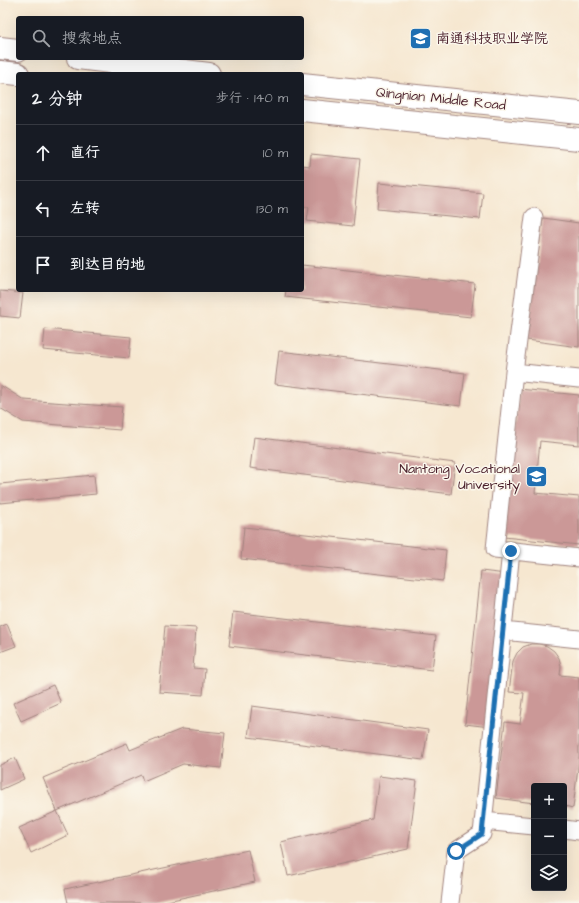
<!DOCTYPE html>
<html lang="zh">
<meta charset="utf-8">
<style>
body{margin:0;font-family:"Architects Daughter","LXGW WenKai TC",sans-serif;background:#242831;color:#f1f3f6}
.controls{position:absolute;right:12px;bottom:12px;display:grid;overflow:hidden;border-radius:4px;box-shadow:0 4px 16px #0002}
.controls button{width:36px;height:36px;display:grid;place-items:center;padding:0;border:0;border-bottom:1px solid #363941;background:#171b24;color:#f1f3f6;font:20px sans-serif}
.stop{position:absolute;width:12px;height:12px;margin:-9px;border:3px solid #1f6fb2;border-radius:50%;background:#fff}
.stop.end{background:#1f6fb2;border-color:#fff;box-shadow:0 1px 4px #0008}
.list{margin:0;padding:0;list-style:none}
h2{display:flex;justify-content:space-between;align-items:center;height:52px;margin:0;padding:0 16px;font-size:17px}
h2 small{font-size:13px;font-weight:400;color:#9ea1a6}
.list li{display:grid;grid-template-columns:26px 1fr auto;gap:12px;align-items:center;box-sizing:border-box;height:56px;padding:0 16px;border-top:1px solid #363941}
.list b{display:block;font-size:15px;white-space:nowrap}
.list em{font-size:13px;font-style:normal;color:#9ea1a6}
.icon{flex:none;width:22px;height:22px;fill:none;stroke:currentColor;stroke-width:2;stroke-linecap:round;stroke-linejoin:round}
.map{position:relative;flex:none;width:579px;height:903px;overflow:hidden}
.search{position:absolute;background:#171b24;box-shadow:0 4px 16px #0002;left:16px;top:16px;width:288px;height:44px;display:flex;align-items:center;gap:10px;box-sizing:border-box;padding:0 14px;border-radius:4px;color:#9ea1a6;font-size:15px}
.panel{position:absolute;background:#171b24;box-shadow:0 4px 16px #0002;left:16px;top:72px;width:288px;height:220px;border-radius:4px}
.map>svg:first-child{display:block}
</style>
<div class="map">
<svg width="579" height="903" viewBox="0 0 579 903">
<rect width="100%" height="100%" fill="#fbf7ec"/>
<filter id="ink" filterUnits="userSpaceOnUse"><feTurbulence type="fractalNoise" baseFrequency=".025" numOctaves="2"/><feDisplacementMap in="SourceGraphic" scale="8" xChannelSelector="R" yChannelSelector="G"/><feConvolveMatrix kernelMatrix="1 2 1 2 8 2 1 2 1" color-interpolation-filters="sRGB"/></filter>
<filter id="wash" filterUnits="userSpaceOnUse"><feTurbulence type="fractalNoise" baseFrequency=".012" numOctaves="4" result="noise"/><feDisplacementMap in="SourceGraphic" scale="16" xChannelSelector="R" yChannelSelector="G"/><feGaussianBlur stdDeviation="0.9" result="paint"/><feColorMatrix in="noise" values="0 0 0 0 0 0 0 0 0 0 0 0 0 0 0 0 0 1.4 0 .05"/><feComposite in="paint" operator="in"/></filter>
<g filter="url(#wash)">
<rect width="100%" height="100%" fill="#f6e7d0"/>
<g id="blocks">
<!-- building -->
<path fill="#cb9897" d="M311,154L360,159L353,226L307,221L309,207H302V165L310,166Z
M379,183L483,193L480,219L377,209Z
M543,218L579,223V347L527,340Z
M302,265L475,284L471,317L285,297L286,290H302Z
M0,291L23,293L20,318L0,316Z
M45,329L131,337L129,358L43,350Z
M279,351L465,373L461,406L275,384Z
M0,385L24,400L122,407L120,430L23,422L0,408Z
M519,389L579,395V445L540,441L535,493L579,497V545L504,537Z
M254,437L455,463L451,494L250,468Z
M94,475L96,494L0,503V484Z
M244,527L446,550L443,581L241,559Z
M481,571L506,574L490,727L465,724Z
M233,612L436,636L432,670L229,646Z
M7,624L16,646L0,652V627Z
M165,626L196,628L193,668L205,669L203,695L159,692Z
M531,644H539L547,646L554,651L559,658L561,666L560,675L579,677V759L573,808L564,806V786H534V803L496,798L505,722L520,724L524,693L509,692L513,661L517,653L523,647Z
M53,685L61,703L21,721L13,703Z
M252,706L428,730L423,760L248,737Z
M182,729L225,733L221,768L183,764L143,781L141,775L57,811L43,778L127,743L130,750Z
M15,758L24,779L0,790V765Z
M379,776L417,781L408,849L288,876L281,842L373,820Z
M57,811L68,835L31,853L19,828Z
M248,850L255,882L158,903H68L65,889Z"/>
</g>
</g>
<g filter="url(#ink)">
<use href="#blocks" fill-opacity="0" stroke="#a0837e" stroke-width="1"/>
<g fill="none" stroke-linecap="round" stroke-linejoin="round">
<defs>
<path id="minor" d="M534,217L514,372L495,549L579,558
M514,372L579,379
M503,631L579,639
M483,821L534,826
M564,829L579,831
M450,903L456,851L482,834L511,551"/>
<path id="major" d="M0,48L18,50
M78,58L209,74
M0,72L18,74
M302,84L579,113
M302,110L579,139"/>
</defs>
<!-- minor casing -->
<use href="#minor" stroke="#a0837e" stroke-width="19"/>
<!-- major casing -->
<use href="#major" stroke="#a0837e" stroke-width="24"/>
<!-- minor -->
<use href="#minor" stroke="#fff" stroke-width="17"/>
<!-- major -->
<use href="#major" stroke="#fff" stroke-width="22"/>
</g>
</g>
<g fill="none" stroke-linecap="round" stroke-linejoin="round" filter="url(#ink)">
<!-- route -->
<path stroke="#1f6fb2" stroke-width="5" d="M456,851L482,834L511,551"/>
</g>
<!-- icons -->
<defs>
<symbol id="university-square" viewBox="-11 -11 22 22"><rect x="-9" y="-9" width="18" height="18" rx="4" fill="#1f6fb2" stroke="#fbf7ec"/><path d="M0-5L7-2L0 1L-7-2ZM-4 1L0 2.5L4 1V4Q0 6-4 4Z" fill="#fff"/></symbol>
</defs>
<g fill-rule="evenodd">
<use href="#university-square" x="408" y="26" width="25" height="25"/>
<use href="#university-square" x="524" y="464" width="25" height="25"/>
</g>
<g text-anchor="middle" stroke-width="3" stroke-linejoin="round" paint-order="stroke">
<!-- poi labels -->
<g font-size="14" fill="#4a1f2b" stroke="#fbf7ec" text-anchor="start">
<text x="436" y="43">南通科技职业学院</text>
<text x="520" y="473" text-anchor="end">Nantong Vocational<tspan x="520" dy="16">University</tspan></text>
</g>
<!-- street labels -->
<g font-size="14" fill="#4a1f2b" stroke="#fbf7ec">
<text transform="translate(441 98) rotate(6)" y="5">Qingnian Middle Road</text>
</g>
</g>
</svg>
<div class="controls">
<button>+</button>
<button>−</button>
<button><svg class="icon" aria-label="layers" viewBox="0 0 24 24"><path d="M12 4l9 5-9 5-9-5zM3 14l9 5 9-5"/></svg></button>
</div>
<div class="stop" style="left:456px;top:851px"></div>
<div class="stop end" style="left:511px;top:551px"></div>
<div class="search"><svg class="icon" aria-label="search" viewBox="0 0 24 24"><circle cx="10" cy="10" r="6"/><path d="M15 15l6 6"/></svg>搜索地点</div>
<section class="panel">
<h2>2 分钟<small>步行 · 140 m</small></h2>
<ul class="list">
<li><svg class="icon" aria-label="ahead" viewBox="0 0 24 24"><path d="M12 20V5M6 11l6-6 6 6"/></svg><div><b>直行</b></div><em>10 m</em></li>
<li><svg class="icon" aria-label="left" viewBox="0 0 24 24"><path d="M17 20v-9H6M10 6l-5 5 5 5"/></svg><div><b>左转</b></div><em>130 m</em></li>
<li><svg class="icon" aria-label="arrive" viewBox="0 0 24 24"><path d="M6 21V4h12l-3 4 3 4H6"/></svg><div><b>到达目的地</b></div></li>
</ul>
</section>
</div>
